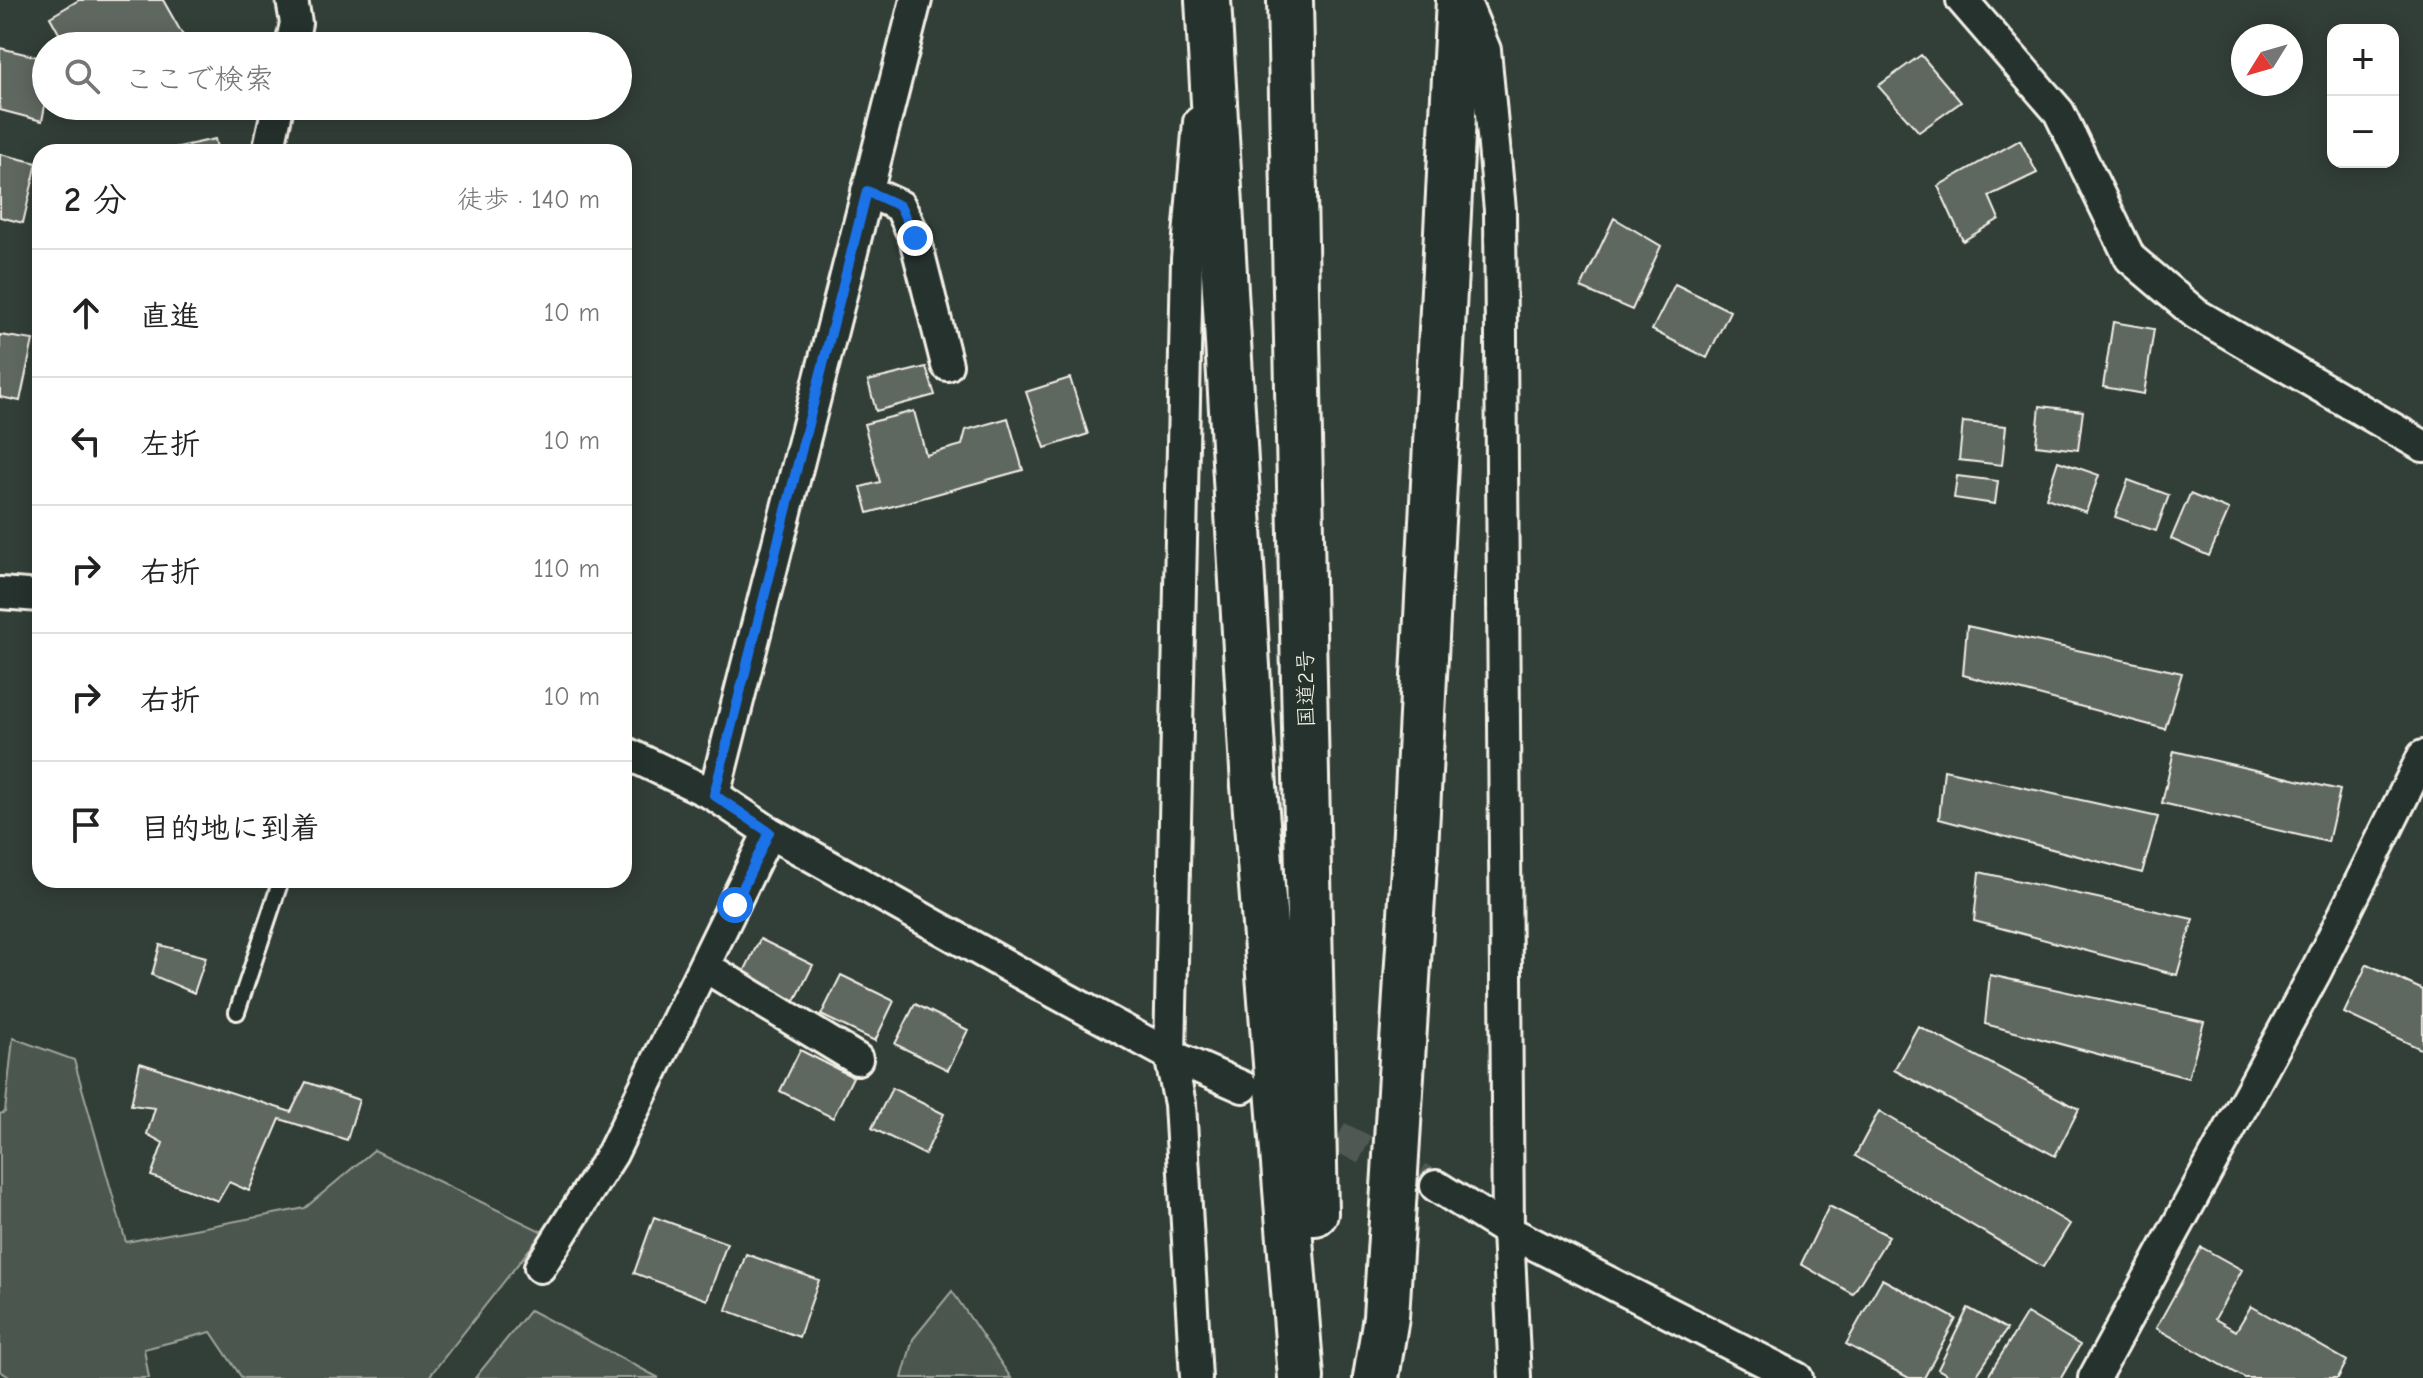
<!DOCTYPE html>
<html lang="ja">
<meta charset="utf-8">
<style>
body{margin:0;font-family:"Comic Neue","Klee One",sans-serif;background:#f6f6f6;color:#222}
.controls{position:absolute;right:24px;top:24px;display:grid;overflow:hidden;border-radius:16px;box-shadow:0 4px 20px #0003}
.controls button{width:72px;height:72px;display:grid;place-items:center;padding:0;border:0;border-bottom:2px solid #e0e0e0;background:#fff;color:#222;font:40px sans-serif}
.compass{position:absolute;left:2231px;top:24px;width:72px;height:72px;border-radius:50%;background:#fff;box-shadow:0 4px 20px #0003;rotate:233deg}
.stop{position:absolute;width:24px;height:24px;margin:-18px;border:6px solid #1a73e8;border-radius:50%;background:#fff}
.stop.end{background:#1a73e8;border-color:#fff;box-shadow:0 2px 8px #0008}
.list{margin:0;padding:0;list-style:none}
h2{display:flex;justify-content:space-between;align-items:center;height:104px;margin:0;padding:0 32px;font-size:34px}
h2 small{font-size:26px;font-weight:400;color:#767676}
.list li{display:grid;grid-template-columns:52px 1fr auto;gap:24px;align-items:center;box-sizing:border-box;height:128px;padding:0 32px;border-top:2px solid #e0e0e0}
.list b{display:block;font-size:30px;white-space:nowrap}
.list em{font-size:26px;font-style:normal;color:#767676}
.icon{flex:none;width:44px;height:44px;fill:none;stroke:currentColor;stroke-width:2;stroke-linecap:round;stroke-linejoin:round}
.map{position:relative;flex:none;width:2423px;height:1378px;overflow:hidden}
.search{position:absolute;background:#fff;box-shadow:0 4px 20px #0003;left:32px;top:32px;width:600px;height:88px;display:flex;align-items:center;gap:20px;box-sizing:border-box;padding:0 28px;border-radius:44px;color:#767676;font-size:30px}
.panel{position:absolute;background:#fff;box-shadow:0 4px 20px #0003;left:32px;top:144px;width:600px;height:744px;border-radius:24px}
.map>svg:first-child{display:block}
</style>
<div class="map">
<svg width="2423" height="1378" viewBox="0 0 2423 1378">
<rect width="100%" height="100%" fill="#323e38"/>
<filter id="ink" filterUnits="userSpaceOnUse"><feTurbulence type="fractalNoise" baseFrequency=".0125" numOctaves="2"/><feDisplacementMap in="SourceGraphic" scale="16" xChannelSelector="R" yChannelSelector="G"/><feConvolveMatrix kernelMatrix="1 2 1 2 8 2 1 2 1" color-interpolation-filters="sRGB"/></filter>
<g filter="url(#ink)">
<!-- green -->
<path fill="#4c564f" stroke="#a0a49c" stroke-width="2" d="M13,1038L74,1060L126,1242L305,1208L374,1150L543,1232L428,1378H242L211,1332L144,1349L149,1378H11L0,1371V1114L5,1112Z
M952,1291L1011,1378H902L913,1339Z
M530,1310L659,1378H475Z"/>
<!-- building -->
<path fill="#5f6861" stroke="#f4f1e8" stroke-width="2" d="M79,0H163L189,46H66L50,17Z
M0,48L46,59V101L42,121L0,110Z
M1921,55L1961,102L1919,132L1878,86Z
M215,139L218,152H156Z
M2020,140L2037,173L1989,196L1999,219L1963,241L1938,186Z
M0,154L37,163L23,223L0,217Z
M1614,218L1661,246L1632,310L1581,288Z
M1675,284L1730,311L1707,358L1652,330Z
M2113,322L2154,329L2144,394L2103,387Z
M0,335L33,340L20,401L0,397Z
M926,367L935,395L876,411L868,381Z
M1070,378L1088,434L1045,448L1026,392Z
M2040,406L2083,411L2078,450L2036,445Z
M914,411L926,455L962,445L966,430L1008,418L1023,470L868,513L861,487L880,482L864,424Z
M1963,422L2006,426L2002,465L1959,460Z
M2058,461L2099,475L2086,512L2046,498Z
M1957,476L1998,481L1995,504L1954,498Z
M2128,480L2169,495L2156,531L2115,517Z
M2190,494L2229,510L2209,556L2171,539Z
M1967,626L2182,673L2165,729L1963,675Z
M2174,751L2340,790L2328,842L2162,803Z
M1944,770L2158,817L2142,873L1939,819Z
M1979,872L2193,919L2177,975L1974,921Z
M760,939L813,965L793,1005L740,980Z
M160,945L206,957L194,993L152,975Z
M2367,964L2423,990V1050L2344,1013Z
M841,975L894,1001L875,1041L821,1015Z
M1990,975L2204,1022L2188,1078L1985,1024Z
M915,1004L968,1030L948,1070L895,1044Z
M1918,1026L2079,1109L2055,1156L1894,1070Z
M800,1050L853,1077L833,1118L780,1091Z
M140,1063L291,1112L306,1082L359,1100L347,1140L280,1119L249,1191L229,1182L218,1201L151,1176L163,1143L147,1134L155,1108L131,1105Z
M892,1088L944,1114L925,1155L872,1128Z
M1879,1111L2070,1224L2043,1267L1855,1156Z
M1829,1206L1889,1236L1853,1294L1801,1264Z
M654,1217L727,1243L707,1300L634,1273Z
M2201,1247L2242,1270L2215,1319L2236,1331L2251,1306L2347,1361L2338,1378H2245L2156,1328Z
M746,1254L819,1280L799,1337L726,1310Z
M1882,1279L1956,1319L1924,1378H1909L1846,1344Z
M1968,1308L2007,1329L1975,1378H1953L1938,1369Z
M2027,1313L2080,1345L2061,1378H1987Z"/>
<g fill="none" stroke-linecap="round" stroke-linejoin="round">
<!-- minor-tunnel -->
<path stroke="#4f5952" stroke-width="30" stroke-dasharray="30 15" stroke-linecap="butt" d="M1298,1116L1436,1186"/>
<defs>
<path id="service" d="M237,1012L281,880"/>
<path id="minor" d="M1464,0L1485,50L1500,210L1508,1231L1515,1378
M1962,0L2059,112L2130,258L2196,314L2423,446
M291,46L296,23L292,0
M268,152L278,106
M867,191L900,206L915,238L947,365
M0,593L40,596
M624,752L714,795L769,832L1045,987L1170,1055L1243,1087
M714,795L916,0
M704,966L857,1059
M1436,1186L1508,1231L1797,1378
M540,1267L612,1154L769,832
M1196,1378L1180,1104L1170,1055L1187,259L1199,122
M2094,1378L2315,973L2423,756"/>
<path id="trunk" d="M1208,0L1254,786L1301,1378
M1290,0L1315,1213
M1376,1378L1386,1317L1415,850L1459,0"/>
</defs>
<!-- service casing -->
<use href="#service" stroke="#f4f1e8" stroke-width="20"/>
<!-- minor casing -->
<use href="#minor" stroke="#f4f1e8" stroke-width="36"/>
<!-- trunk casing -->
<use href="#trunk" stroke="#f4f1e8" stroke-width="50"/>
<!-- service -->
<use href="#service" stroke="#26332d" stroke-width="14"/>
<!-- minor -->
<use href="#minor" stroke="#26332d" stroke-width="30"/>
<!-- trunk -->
<use href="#trunk" stroke="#26332d" stroke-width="44"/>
</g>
</g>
<g fill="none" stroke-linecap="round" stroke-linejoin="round" filter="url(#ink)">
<!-- route -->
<path stroke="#1a73e8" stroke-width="10" d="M735,905L769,832L714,795L867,191L900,206L915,238"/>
</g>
<g text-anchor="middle" stroke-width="6" stroke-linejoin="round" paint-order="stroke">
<!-- street labels -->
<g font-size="22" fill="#f4f1e8" stroke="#26332d">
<text transform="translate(1305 689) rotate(-91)" y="8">国道2号</text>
</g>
</g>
</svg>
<div class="controls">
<button>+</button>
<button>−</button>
</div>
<svg class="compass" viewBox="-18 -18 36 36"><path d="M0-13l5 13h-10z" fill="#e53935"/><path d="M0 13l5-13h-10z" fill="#767676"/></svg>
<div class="stop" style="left:735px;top:905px"></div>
<div class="stop end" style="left:915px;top:238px"></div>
<div class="search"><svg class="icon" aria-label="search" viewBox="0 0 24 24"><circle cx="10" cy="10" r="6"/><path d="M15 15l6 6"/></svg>ここで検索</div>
<section class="panel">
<h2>2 分<small>徒歩 · 140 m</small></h2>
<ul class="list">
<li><svg class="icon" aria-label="ahead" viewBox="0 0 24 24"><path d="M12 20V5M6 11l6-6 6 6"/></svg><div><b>直進</b></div><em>10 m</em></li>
<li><svg class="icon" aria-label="left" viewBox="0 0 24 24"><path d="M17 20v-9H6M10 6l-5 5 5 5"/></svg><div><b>左折</b></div><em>10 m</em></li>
<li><svg class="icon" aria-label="right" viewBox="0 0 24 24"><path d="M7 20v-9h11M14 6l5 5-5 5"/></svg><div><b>右折</b></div><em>110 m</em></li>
<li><svg class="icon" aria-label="right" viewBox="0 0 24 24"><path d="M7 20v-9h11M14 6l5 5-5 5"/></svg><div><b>右折</b></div><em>10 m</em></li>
<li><svg class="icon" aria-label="arrive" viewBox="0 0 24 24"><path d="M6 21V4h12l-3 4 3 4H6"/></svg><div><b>目的地に到着</b></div></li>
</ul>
</section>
</div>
